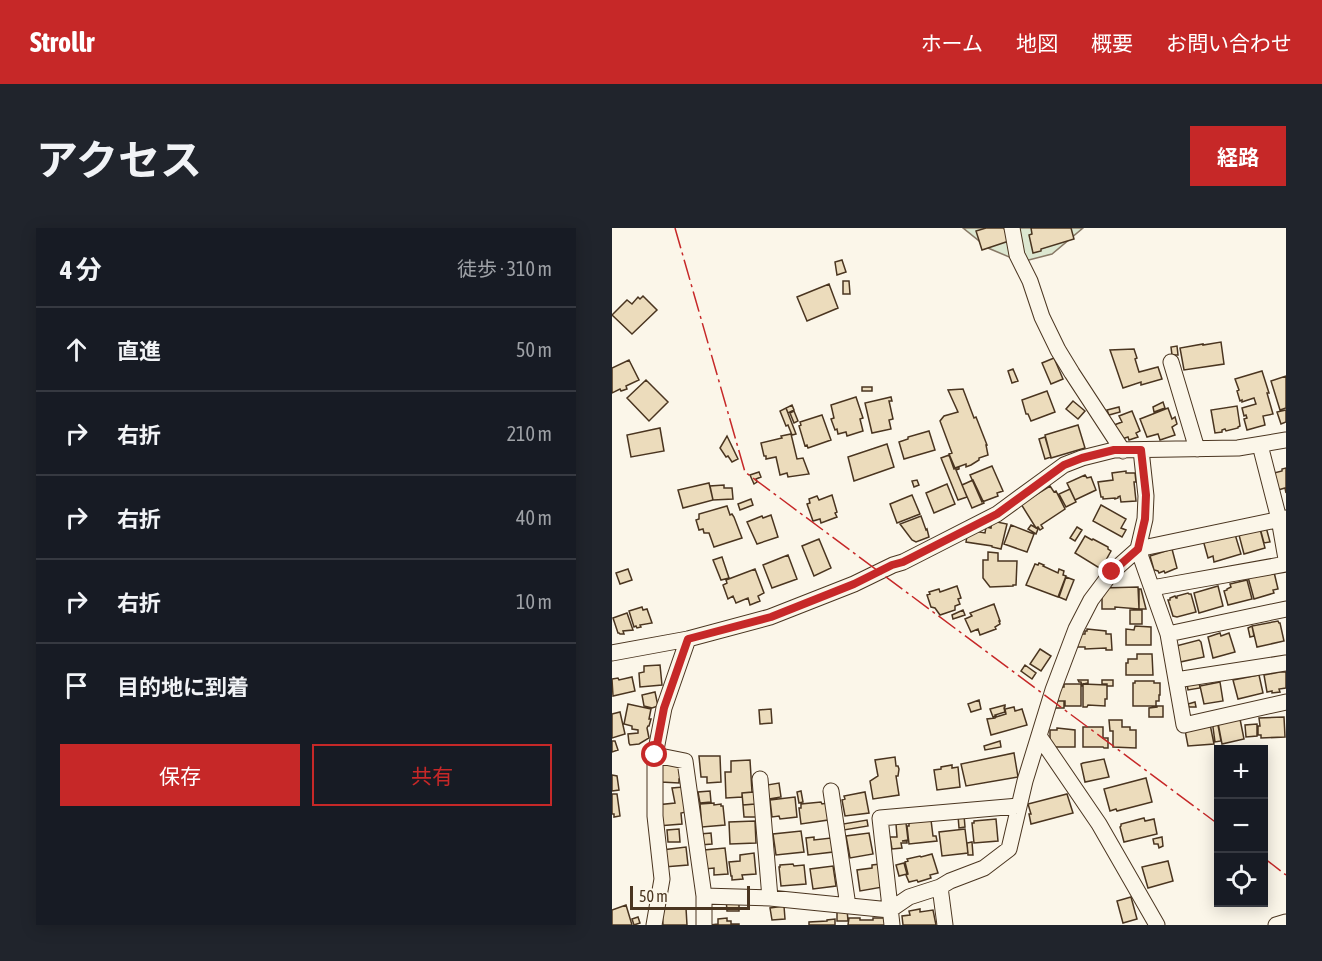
<!DOCTYPE html>
<html lang="ja">
<meta charset="utf-8">
<style>
body{margin:0;font-family:"Asap Condensed","Noto Sans JP",sans-serif;background:#20242c;color:#f1f3f6}
.controls{position:absolute;right:18px;bottom:18px;display:grid;overflow:hidden;border-radius:0px;box-shadow:0 3px 15px #0003}
.controls button{width:54px;height:54px;display:grid;place-items:center;padding:0;border:0;border-bottom:2px solid #363941;background:#171b24;color:#f1f3f6;font:30px sans-serif}
.scale{position:absolute;left:18px;bottom:15px;width:120px;box-sizing:border-box;padding-left:6px;border:3px solid #4a3520;border-top:0;font-size:16px;line-height:21px;white-space:nowrap;color:#4a3520;-webkit-text-stroke:4px #fbf6e9;paint-order:stroke}
.stop{position:absolute;width:18px;height:18px;margin:-14px;border:4px solid #c62828;border-radius:50%;background:#fff}
.stop.end{background:#c62828;border-color:#fff;box-shadow:0 2px 6px #0008}
.list{margin:0;padding:0;list-style:none}
h2{display:flex;justify-content:space-between;align-items:center;height:78px;margin:0;padding:0 24px;font-size:26px}
h2 small{font-size:20px;font-weight:400;color:#9ea1a6}
.list li{display:grid;grid-template-columns:39px 1fr auto;gap:18px;align-items:center;box-sizing:border-box;height:84px;padding:0 24px;border-top:2px solid #363941}
.list b{display:block;font-size:22px;white-space:nowrap}
.list em{font-size:20px;font-style:normal;color:#9ea1a6}
.actions{display:flex;gap:12px;padding:18px 24px}
.actions a{flex:1;padding:14px 0;border:2px solid #c62828;border-radius:0px;text-align:center;font-size:21px;color:#c62828}
.actions .main{background:#c62828;color:#fff}
.icon{flex:none;width:33px;height:33px;fill:none;stroke:currentColor;stroke-width:2;stroke-linecap:round;stroke-linejoin:round}
.map{position:relative;flex:none;width:674px;height:697px;overflow:hidden;border-radius:0px}
header{display:flex;align-items:center;gap:36px;box-sizing:border-box;height:84px;padding:0 30px;background:#c62828;color:#fff}
header strong{font-size:28px}
nav{display:flex;gap:33px;margin-inline-start:auto;font-size:21px}
.intro{display:flex;align-items:center;justify-content:space-between;box-sizing:border-box;height:144px;padding:0 36px}
h1{margin:0;font-size:42px}
.button{padding:15px 27px;border-radius:0px;background:#c62828;color:#fff;font-size:21px;font-weight:700}
main{display:flex;gap:36px;padding:0 36px}
aside{flex:1;background:#171b24;border-radius:0px;box-shadow:0 3px 15px #0003}
.map>svg:first-child{display:block}
</style>
<header>
<strong>Strollr</strong>
<nav><a>ホーム</a><a>地図</a><a>概要</a><a>お問い合わせ</a></nav>
</header>
<div class="intro"><h1>アクセス</h1><a class="button">経路</a></div>
<main>
<aside>
<h2>4 分<small>徒歩 · 310 m</small></h2>
<ul class="list">
<li><svg class="icon" aria-label="ahead" viewBox="0 0 24 24"><path d="M12 20V5M6 11l6-6 6 6"/></svg><div><b>直進</b></div><em>50 m</em></li>
<li><svg class="icon" aria-label="right" viewBox="0 0 24 24"><path d="M7 20v-9h11M14 6l5 5-5 5"/></svg><div><b>右折</b></div><em>210 m</em></li>
<li><svg class="icon" aria-label="right" viewBox="0 0 24 24"><path d="M7 20v-9h11M14 6l5 5-5 5"/></svg><div><b>右折</b></div><em>40 m</em></li>
<li><svg class="icon" aria-label="right" viewBox="0 0 24 24"><path d="M7 20v-9h11M14 6l5 5-5 5"/></svg><div><b>右折</b></div><em>10 m</em></li>
<li><svg class="icon" aria-label="arrive" viewBox="0 0 24 24"><path d="M6 21V4h12l-3 4 3 4H6"/></svg><div><b>目的地に到着</b></div></li>
</ul>
<div class="actions"><a class="main">保存</a><a>共有</a></div>
</aside>
<div class="map">
<svg width="674" height="697" viewBox="0 0 674 697">
<rect width="100%" height="100%" fill="#fbf6e9"/>
<!-- green -->
<path fill="#dce7d0" stroke="#887966" stroke-width="1.5" d="M351,0H471L440,26L409,34L376,20Z"/>
<!-- building -->
<path fill="#ecdcbc" stroke="#4a3520" stroke-width="1.5" d="M374,0H392L397,13L370,22L364,3Z
M419,0H459L462,11L429,21V23L421,25L417,7L420,6Z
M230,32L234,44L225,47L223,34Z
M231,53H237L238,66H231Z
M217,56L226,80L195,93L185,69Z
M31,68L45,82L20,106L0,87L15,72L20,76L26,69L28,71Z
M609,114L612,136L572,142L568,120L591,116V117Z
M565,118L566,127H560L559,119Z
M522,121L525,130L523,131L527,144L546,139L550,151L529,157V154L511,160L498,122Z
M442,130L451,151L439,156L430,135Z
M17,132L27,152L14,158L15,161L9,163L8,161L0,165V140Z
M401,141L406,153L400,155L396,143Z
M650,143L657,165H655L661,186L651,188L653,197L635,202L632,191L635,190L634,187L632,188L630,180L644,176L642,170L630,174V172L628,173L625,163L627,162L623,151Z
M674,148V180L668,182L659,153Z
M34,152L56,174L37,193L15,170Z
M250,159H260V163H250Z
M351,161L362,190L364,189L375,217H374L376,227L367,230V232L359,237L354,239V236L343,240L337,226L340,225L328,193L332,188L346,184L336,162Z
M435,163L443,184L419,193L416,186H414L410,172Z
M244,169L251,190L248,191L251,203L235,208L234,204L226,206L225,201L223,202L219,191L222,190L219,177Z
M279,169L280,173H277L281,191L277,192L279,201L260,205L253,175Z
M461,173L473,183L466,191L454,181Z
M551,174L553,180L542,184L541,179Z
M180,177L182,182L176,185L174,180Z
M625,178L628,198L626,199V200L614,203L613,201L610,202V204L603,205L599,182Z
M507,179L508,184L497,187L495,182Z
M174,180L184,206L180,207L176,197L174,198L168,183Z
M556,180L560,191L563,189L565,196L560,199L563,207L548,212L546,206L535,209L528,191Z
M674,182V194L669,196L665,184Z
M182,183L186,193L182,195L178,185Z
M520,183L528,203L524,205L526,209L517,212L516,209L507,212L502,197L510,194L507,188Z
M210,187L219,212L196,220L195,217L193,218L187,198L189,197L188,194Z
M466,197L473,220L439,230L433,207Z
M48,200L52,223L19,229L15,207Z
M317,203L323,222L292,231L287,214L296,211V209Z
M179,206L185,231L191,230L197,246L176,249L175,245L168,247L164,229L154,231V228H152L149,215L170,210L169,208Z
M115,208L126,231L120,234L116,228L114,229L108,220Z
M433,209L439,229L433,231L427,211Z
M275,216L282,239L242,253L236,229Z
M337,227L342,241L347,239V241L344,242L355,269L346,272L329,230Z
M380,238L391,263L385,265L386,268L370,274L358,247Z
M674,240V265L673,260L666,262L662,245L670,243V241Z
M514,243V245H523L524,254H522L524,273L509,274L508,268L506,269V270L503,271V270L491,271V269H489L486,254L501,252L500,245Z
M147,244L149,249L144,251L145,254L142,256L138,247Z
M473,247L475,250L479,249L484,262L463,272L455,255Z
M305,252L307,257L302,259L300,253Z
M361,252L372,275L360,280L350,257Z
M97,255L101,272L71,280L66,262Z
M335,256L343,276L322,285L314,265Z
M112,257V260H120L121,271L101,272L98,258Z
M438,258L442,264L444,263L453,281L429,297L431,300L428,302L426,299L424,300L409,276Z
M458,261L464,274L454,279L447,266Z
M220,267L225,284L223,285L225,289L209,295L208,291L201,293L195,276L198,275L197,271L205,268L207,272Z
M300,267L308,286L285,295L278,276Z
M139,271L141,277L128,282L126,276Z
M489,277L514,291L509,300L514,302L510,309L481,293Z
M115,278L118,287L120,286L122,289L130,310L102,319L97,305H92L91,301L87,302L84,292L87,291V286Z
M159,287L166,309L145,316L135,294L150,288L151,290Z
M309,288L314,302L315,301L317,309L304,314L300,312L288,296Z
M380,293L395,296L389,321L380,319V318L354,314L356,302L373,305L374,299L379,300Z
M399,297L422,306L415,324L392,316Z
M419,297L426,301L424,306L416,301Z
M465,299L470,302L463,313L458,310Z
M654,299L658,314L652,315L648,300Z
M648,301L653,320L632,326L627,307Z
M622,303L629,326L602,334L601,328L596,330L591,312Z
M473,308L480,312L481,311L496,319V321L499,323L489,341L463,325Z
M207,311L219,340L202,348L190,318Z
M560,321L565,340L553,345L552,343L547,345L546,343L542,342L538,328Z
M376,324L386,325V333H405L404,357H401V358L378,359L371,350V332H376Z
M176,327L185,351L160,360L151,337Z
M110,329L117,350L109,352L101,332Z
M427,335L432,337L431,338L446,345L447,341L452,343L451,347L454,348L446,369L414,357L423,336L426,337Z
M16,341L20,352L8,356L4,345Z
M143,341L152,365L146,368L148,373L138,377L136,370L124,375L121,368L116,371L111,357L115,355L114,352Z
M662,344L666,361L661,362L662,365L642,371L636,349Z
M454,349L462,352L454,372L447,369Z
M635,352L640,371L616,377L612,363L615,362V361L619,359L618,356Z
M345,358L349,370L346,371L348,376L343,378V382L328,387L323,380L319,379L315,367L318,366L317,364L327,361L328,364Z
M606,358L611,378L587,385L582,365Z
M526,359L527,381L503,379V381H490V360Z
M527,361H529L534,381H527Z
M576,365L577,366H579L584,384L565,389L561,388L556,372H558V370L563,368L564,370H565V368Z
M382,376L388,393H387L388,396L383,399L384,401L368,407L366,401L359,404L353,391L360,388L358,385Z
M30,379L31,382L35,381L40,395L28,397L29,399L25,400L24,398L22,399L17,383Z
M351,382L353,387L341,391L340,387Z
M518,382H530V396H518Z
M15,385L21,402L11,403L12,406H8L7,405H6L1,390Z
M666,393L667,395H668L672,413L645,419L640,398Z
M523,398L539,399V417H514V401L522,402Z
M640,398L642,408L638,409L636,400Z
M475,401L494,403V406H499L500,422H494V420L473,421V419H461V406H473V403H475Z
M608,405L609,408L617,405L623,424L601,430L596,409Z
M587,412L589,414L592,429L568,434L564,418Z
M428,421L439,428L429,443L418,436Z
M525,426H540L541,447H514V435H516V431H525Z
M48,437L50,457L28,459L27,445L32,444V438Z
M413,437L424,445L420,451L409,443Z
M668,444H674V460L667,461L668,464L660,465V463L655,464L652,447Z
M647,447L651,465L626,471L621,452Z
M586,448L588,460L576,462L574,451Z
M20,449L23,463L1,468L0,451L6,450L7,452Z
M466,452H476V455L471,456V458H470L469,454H467Z
M490,452H501V458H495V456H490Z
M523,453H542V455H548V467H547V473H544V478H521V455H523Z
M608,454L611,473L592,476L588,458Z
M452,456H469V478H453V473H445V459H452Z
M471,456L495,457V471H493V478L476,477L475,479H471Z
M43,464L46,478L40,480L32,478L30,467Z
M367,472L369,481L359,484L356,476Z
M441,473H452V480H441Z
M583,474L584,479H577L576,476Z
M16,476L39,481L37,491H39L37,498H36L35,500L37,510L27,516L18,517L17,515L16,506L26,505V502L20,501V498L12,496Z
M393,477V479L392,480L393,484L383,487L384,488L381,489L378,481Z
M545,478H551V489H537V480L545,479Z
M402,479L403,483L410,481L415,497L379,507L375,491L383,490L384,489L394,486L393,481Z
M159,481L160,495L148,496L147,482Z
M8,484L13,506L0,510V486Z
M672,489L673,509L649,510V507H646V498H648L647,490Z
M628,491L632,511L610,516L606,495Z
M497,492H510V499H518V502H524V520L501,519V503H498Z
M600,492H605L609,513L603,514Z
M598,496L602,516L576,518L572,497Z
M645,496V508L634,509L633,497Z
M471,499H491V510H496V520H492L491,519H471Z
M445,500L463,502V519H438V502H445Z
M0,513H3L6,522L0,524Z
M388,513L389,519L373,522L372,518Z
M402,525L406,549L354,558L349,536Z
M87,528H108L109,554L95,555V549H89Z
M283,529L284,538H286L287,541L286,548H284L287,567L261,571L258,553L266,548L263,532Z
M50,531H74L73,551H67V555L49,554Z
M492,531L497,549L473,554L469,536L471,535Z
M138,532L140,564L130,565V569L114,570L113,544H119V533Z
M340,537V540L346,539L348,559L325,562L322,542L329,541V539Z
M0,547L5,548L7,562L0,563Z
M534,550L540,574L505,583L504,581L498,583L492,561Z
M167,555L169,569L157,571L155,557Z
M71,559L74,584L69,585L70,596L46,598L44,577L63,575L60,560Z
M98,563L99,574L88,575L86,564Z
M189,563L191,574L187,575L185,564Z
M142,564L143,576L131,577L130,565Z
M253,564L257,585L233,588L230,572L233,571L232,568Z
M0,566H5L8,588L2,589V586H0Z
M455,566L461,585L419,596L417,586H419L416,576Z
M183,569L185,589L168,591L167,588L160,589L158,572Z
M209,574L210,576L215,575L216,592L189,596L187,580H189V576Z
M102,575V577L109,576V578H111L113,597L90,599L88,576Z
M144,576L145,589H132L131,577Z
M352,587L353,599L347,600L346,588Z
M532,590L533,593L542,591L545,606L512,614L508,599L509,598V596Z
M384,591L386,613L362,615L360,595H362V593Z
M255,592L256,598L232,602L231,596Z
M319,592L321,608H324L325,613L297,616L295,598H297V594Z
M143,593L144,615L118,616L117,594Z
M294,595L296,612L290,613H295V615H289L290,620L280,621L278,609H285L284,596Z
M67,601L68,614H56L55,602Z
M353,601L356,625L330,628L327,604Z
M189,603L192,624L164,627L161,606Z
M99,605L100,616L88,617V606Z
M257,605L261,626L238,630L234,608Z
M202,609V612L219,610L221,624L196,627L194,610Z
M550,609L551,618L547,620L546,616H542L541,611Z
M360,614L361,627H356L355,615Z
M74,619L76,637L52,639L50,622Z
M113,620L116,646L102,647V640L93,641L92,622Z
M142,625L144,646L130,647L131,651L120,652V648H119L117,634L128,633V627Z
M320,626L326,645L318,647L319,650L306,654L305,652L297,654L294,647L296,646L293,634L296,633L295,631L308,628L309,629Z
M556,633L561,653L536,660L530,639Z
M292,635L295,646L287,648L284,637Z
M181,636L182,638L192,637L194,656L169,658L167,639H168V637Z
M268,636L271,659L248,663L245,642L260,640V637Z
M221,638L224,658L201,661L198,641Z
M519,669L525,691L511,695L505,673Z
M114,670H127V683H115Z
M14,677L20,697H0V682Z
M172,678L173,691L160,692L158,680Z
M74,680L75,697H51L50,681Z
M225,681H235L236,693H225Z
M308,681V684L321,682L324,697H291L290,688L298,687L297,683Z
M26,689L28,695L22,697L20,691Z
M115,690V693H119V696H127V697H98L106,696V691Z
M237,690H248V692H261V690H273L274,697H236Z
M223,691V697H197V694L215,693V692Z"/>
<g fill="none" stroke-linecap="round" stroke-linejoin="round">
<defs>
<path id="minor" d="M400,0L405,27L418,53L430,89L446,122L460,145L511,223
M559,134L585,221
M648,217L667,291L674,331
M529,222L534,268L533,291L526,321L556,406
M540,360L674,336
M674,381L556,406L572,497L674,474
M0,425L76,411L158,389L242,356L281,337L291,334L385,286L452,237L470,230L502,222L626,220L674,212
M564,452L674,435
M427,508L487,596L545,697
M43,527L73,533L92,668
M148,551L158,670
M219,563L236,678
M42,697L50,651L43,588V527L52,480L76,411
M92,697V668L158,670L278,682L297,669L328,659
M280,697L268,590L407,578
M333,697L328,659L338,653L372,640L397,621L413,553L441,462L464,401L479,372L500,344L526,321L674,290
M664,697L674,694"/>
</defs>
<!-- minor casing -->
<use href="#minor" stroke="#4a3520" stroke-width="17"/>
<!-- minor -->
<use href="#minor" stroke="#fbf6e9" stroke-width="15"/>
<!-- power -->
<path stroke="#c62828" stroke-width="1.5" stroke-dasharray="21 4.5 3 4.5" stroke-linecap="butt" d="M63,0L133,244L606,596
M652,630L674,647"/>
</g>
<g fill="none" stroke-linecap="round" stroke-linejoin="round">
<!-- route -->
<path stroke="#c62828" stroke-width="8" d="M43,527L52,480L76,411L159,389L242,356L280,337L291,334L385,286L452,237L470,230L502,222H529L534,267L533,291L526,321L500,344"/>
</g>
</svg>
<div class="controls">
<button>+</button>
<button>−</button>
<button><svg class="icon" aria-label="locate" viewBox="0 0 24 24"><circle cx="12" cy="12" r="6"/><path d="M12 2v4M12 18v4M2 12h4M18 12h4"/></svg></button>
</div>
<div class="scale">50 m</div>
<div class="stop" style="left:43px;top:527px"></div>
<div class="stop end" style="left:500px;top:344px"></div>
</div>
</main>
